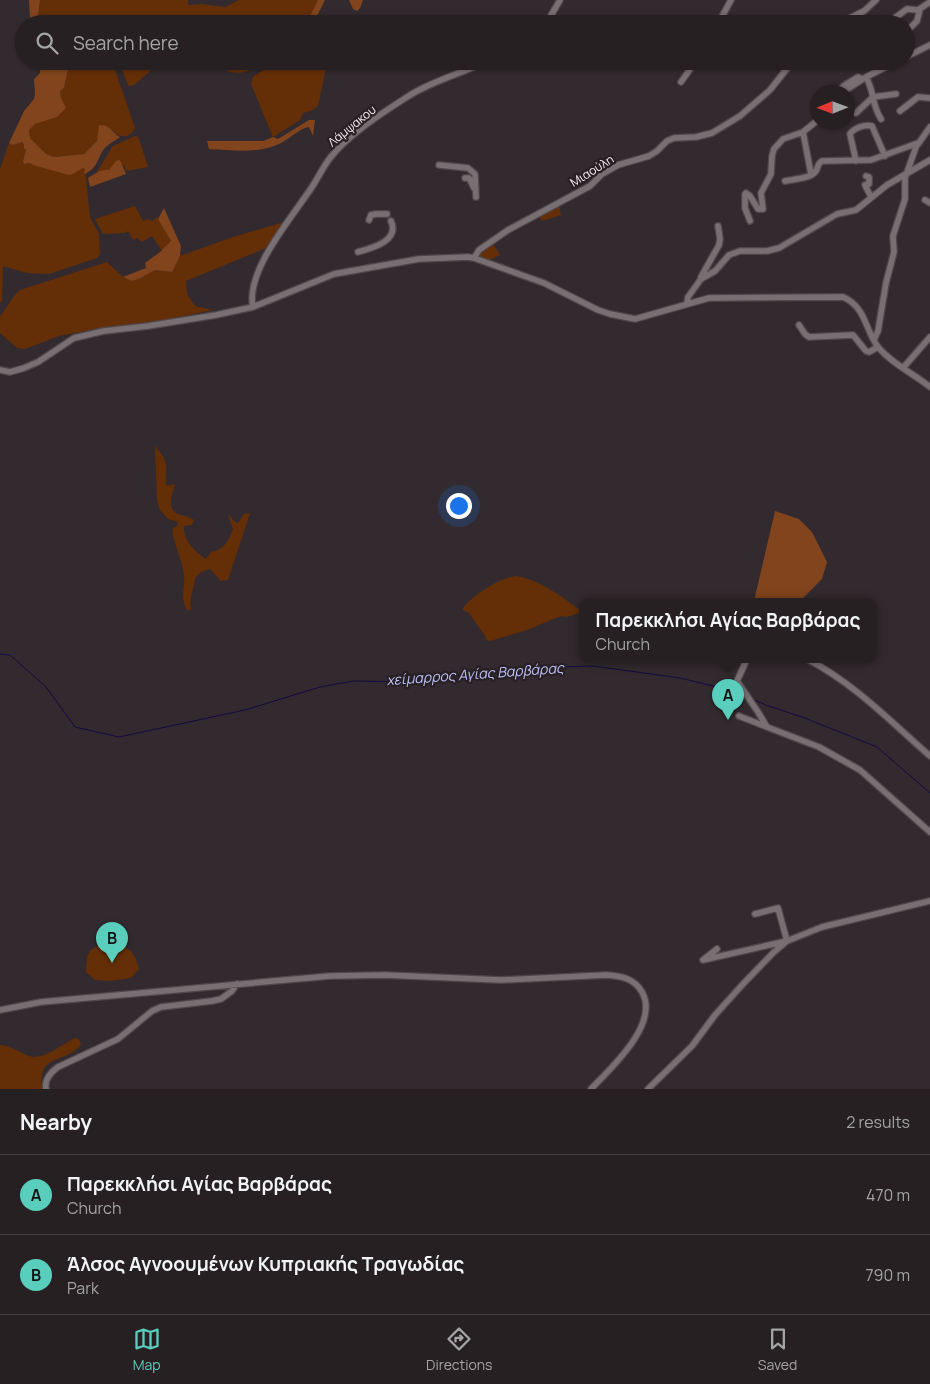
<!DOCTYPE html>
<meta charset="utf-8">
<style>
body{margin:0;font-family:Manrope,sans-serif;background:#322d2f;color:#f1f3f6}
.compass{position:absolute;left:810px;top:85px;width:45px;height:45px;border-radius:50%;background:#262022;box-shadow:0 1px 4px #0004;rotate:269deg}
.you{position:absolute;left:458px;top:505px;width:18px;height:18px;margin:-12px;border:4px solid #fff;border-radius:50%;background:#1a73e8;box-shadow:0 0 0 8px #1a73e833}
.badge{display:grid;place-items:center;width:32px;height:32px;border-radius:50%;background:#5acebd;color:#111;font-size:16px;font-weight:700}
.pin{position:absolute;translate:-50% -41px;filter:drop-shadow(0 1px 2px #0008)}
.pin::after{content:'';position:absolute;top:26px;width:18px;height:15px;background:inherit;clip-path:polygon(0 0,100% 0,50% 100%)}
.popup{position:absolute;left:579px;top:598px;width:298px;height:65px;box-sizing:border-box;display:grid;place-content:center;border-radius:10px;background:#262022;filter:drop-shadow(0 1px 4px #0005);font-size:16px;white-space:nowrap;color:#a4a3a5}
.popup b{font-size:19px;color:#f1f3f6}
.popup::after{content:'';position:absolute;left:50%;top:100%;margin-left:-10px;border:10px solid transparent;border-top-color:#262022}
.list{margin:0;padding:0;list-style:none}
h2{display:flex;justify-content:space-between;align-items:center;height:65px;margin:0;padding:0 20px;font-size:21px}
h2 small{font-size:16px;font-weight:400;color:#a4a3a5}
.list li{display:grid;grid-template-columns:32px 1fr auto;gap:15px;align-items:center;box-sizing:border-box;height:80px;padding:0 20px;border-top:1px solid #423e40}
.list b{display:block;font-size:19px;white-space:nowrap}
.list p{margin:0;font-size:16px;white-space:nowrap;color:#a4a3a5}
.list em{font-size:16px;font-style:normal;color:#a4a3a5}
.icon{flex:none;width:28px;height:28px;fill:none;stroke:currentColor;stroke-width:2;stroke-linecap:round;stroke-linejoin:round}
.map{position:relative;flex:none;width:930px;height:1089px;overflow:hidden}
.search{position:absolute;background:#262022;box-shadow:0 1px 4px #0004;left:15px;right:15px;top:15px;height:55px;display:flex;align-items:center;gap:12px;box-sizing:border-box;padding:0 18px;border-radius:28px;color:#a4a3a5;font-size:19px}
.sheet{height:225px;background:#262022}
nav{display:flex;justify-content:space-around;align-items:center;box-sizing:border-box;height:70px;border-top:1px solid #423e40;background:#262022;font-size:14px;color:#a4a3a5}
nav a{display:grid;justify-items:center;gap:2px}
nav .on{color:#5acebd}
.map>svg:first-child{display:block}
</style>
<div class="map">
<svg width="930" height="1089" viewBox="0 0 930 1089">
<rect width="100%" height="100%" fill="#322a2e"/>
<!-- green -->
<path fill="#642f07" d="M40,0H188V5L203,4L225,7L239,0H318L306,24H126L114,21L111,24H40L38,15Z
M70,61H112L135,128C128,141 118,137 110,128L98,137L97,141L84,154L53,157L46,154L30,138L29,130L35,124L60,114L65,108L61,98L60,90L64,88Z
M119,61H162L134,85L129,86L127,83Z
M202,61H266C237,81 233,72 202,61Z
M278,61H326L327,63L318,106L311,111L303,113L300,120L273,137L251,84L253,77Z
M135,136H137L139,139L148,167L126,171L124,165L112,167L109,171L105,170L96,173L113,146Z
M22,142L26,150L23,161L25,164L30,163C36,167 43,166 50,168C64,172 69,177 83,168H85L90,217L99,234L100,254L97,258L49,274L27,273L3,266L2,301L0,303V169L9,143L13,145Z
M559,205L561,215L542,221L539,217Z
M135,206L143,221L148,219L153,221L157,217L171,241L162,251L152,236L142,242L137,238L133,240L128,231L125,233L103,234L95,219Z
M284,222L266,248L186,281L187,294L195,306L213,310L150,323L123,327L112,326L59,336L25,349L17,348L0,333V316C8,308 11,297 20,290L107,262L123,277L132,281L141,278L155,270L172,272L180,256L230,238Z
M492,242L500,255L487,261L478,258L480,252Z
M155,446C159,451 165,457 166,465C167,472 164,478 167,486L175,484C172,494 166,509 178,514C184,516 188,516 194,520L192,525L184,526C183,540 194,551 206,559L211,552C224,550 229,540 233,529L228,514L235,522L238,523L244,514L250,513L228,580L221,581L210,569L201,572L195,578C194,590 189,596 191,609L187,611C182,601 183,595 184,584C185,578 183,571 182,565C180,555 171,536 173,528L177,526L178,522L168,519L160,510L157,501Z
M516,576C538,579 565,598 582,612L566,617L562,616L556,618L527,630L490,641L486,640L485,636L469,613L463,610V608C473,595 499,578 516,576Z
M112,941C129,947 135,952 139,969L131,978L110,981L95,980L86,972C87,948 89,949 112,941Z
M75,1038L79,1039L81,1045C65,1064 35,1054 43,1089H0V1045C11,1046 19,1052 29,1056C43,1061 62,1044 75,1038Z"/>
<!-- forest -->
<path fill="#81441c" d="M29,0H40L38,15L40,24H33L30,18Z
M318,0H325L313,24H306Z
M349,0H363L360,8L357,11L353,9Z
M40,61H70L64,88L60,91L61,98L66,108L57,117L35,124L29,130L30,138L46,154L54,157L84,154L97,141L99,125C110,124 112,133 120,137C115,141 109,143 104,149C97,158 98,169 84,174L85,169L83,168L73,174L69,175L33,165L30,163L24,164L23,161L26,150L24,148V145L22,142L13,145L9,143L24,111L34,99L35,94L34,79L40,73Z
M309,120H315L313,136L309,127C298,129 290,139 279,144C257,154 232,150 209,149L207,141H263L273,137L278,139Z
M120,160L126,174L90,187L88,178C95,174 101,169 109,170L116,161Z
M164,208L181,246L180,256L172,272L155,270L141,278L132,281L123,277L146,268L145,263L160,252L171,241L158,219Z
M775,511L799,519L812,532L827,562L822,579L800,601H754Z"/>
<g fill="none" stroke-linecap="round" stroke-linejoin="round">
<!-- stream -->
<path stroke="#130a42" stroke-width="1" d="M0,654L10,655L46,687L75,727L119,737L245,710L320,687L353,681L413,682L464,674L523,668L593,666L680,678L742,693
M752,699L766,705L802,717L877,747L930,793"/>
<defs>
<path id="minor" d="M896,17L907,9L918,10L930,2
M546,24L560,0
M718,24L731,0
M838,24L864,11L876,0
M906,32L917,21L920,9
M906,57L930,45
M866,77C875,93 871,103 881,119
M681,82L696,61
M837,92L845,85L858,77L862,79
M843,92L866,77L898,61
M848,107L852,112L856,113L873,97L896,94
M900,111L918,97L930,98
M803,132L811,174
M856,161L850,134C854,128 865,124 872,126L885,156
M439,165L468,168L475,174L476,197
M866,176L869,177V184L865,185L871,197
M465,178H469L474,188
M785,181C794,179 810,179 816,171C819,166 817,164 822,161L871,160L918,143
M925,200L930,203
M369,220L371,215L376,214H387
M750,221L745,208V194L746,193L750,196L758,209H763L761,193L771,174L772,156L774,149L783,139L803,132L818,120
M358,252C372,248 400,241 391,221
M474,258L479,250L508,230L590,186L602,174L618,165L649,156L657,151L667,141L674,138L696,137L712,133L740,116L770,90L793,61
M701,277L719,245L720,239L718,226
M687,303L688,297L701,279L715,271L729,255L740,251H767L779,248L837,214L856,210L887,185L930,160
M253,307C245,271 293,216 312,187C318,178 323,167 330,158C348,135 382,113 407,97C431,81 461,74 487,61
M799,325L805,334L809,337L853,335L866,351L869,352L878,347
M874,340L878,331L886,283L894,252L893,236L905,199V178L916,147L930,127
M903,368L930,337
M0,370L10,372L24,368L38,362L74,338L104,331L148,326L216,315L253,307L334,274L419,259L468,257L474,258L544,283L598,310L610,314L635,319L709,298L843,297C866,307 865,330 878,347C892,364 913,373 930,387
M747,659L737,681L758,712L767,727L819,747L860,770L930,832
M807,659C855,684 890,721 930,756
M739,716L767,727
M717,949L703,960L787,941L778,908L755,914
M0,1010L41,1002L330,976L385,975L501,980L606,975C621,976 634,978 642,992C660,1024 611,1068 591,1089
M46,1089C44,1079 51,1072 58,1067L118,1039L152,1011L161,1007L212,1001L221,999L232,991L237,984
M648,1089L692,1046L715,1015L743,984L773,953L787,941L822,927L930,901"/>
</defs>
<!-- minor casing -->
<use href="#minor" stroke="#4f474b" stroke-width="8"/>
<!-- minor -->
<use href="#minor" stroke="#786f73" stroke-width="5.5"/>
</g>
<g text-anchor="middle" stroke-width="4.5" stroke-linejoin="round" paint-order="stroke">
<!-- street labels -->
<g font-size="12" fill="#f5f0f2" stroke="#282024">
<text transform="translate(352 126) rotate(-39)" y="4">Λάμψακου</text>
<text transform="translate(592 171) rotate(-32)" y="4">Μιαούλη</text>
</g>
<!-- water labels -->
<g font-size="14" font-style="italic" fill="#bdc2f9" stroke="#282024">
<text transform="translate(475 674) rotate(-4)" y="5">χείμαρρος Αγίας Βαρβάρας</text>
</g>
</g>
</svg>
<svg class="compass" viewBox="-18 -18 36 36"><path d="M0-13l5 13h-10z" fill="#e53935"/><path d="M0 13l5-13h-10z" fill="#a4a3a5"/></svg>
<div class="you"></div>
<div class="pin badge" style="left:728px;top:720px">A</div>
<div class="popup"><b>Παρεκκλήσι Αγίας Βαρβάρας</b>Church</div>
<div class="pin badge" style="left:112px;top:963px">B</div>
<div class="search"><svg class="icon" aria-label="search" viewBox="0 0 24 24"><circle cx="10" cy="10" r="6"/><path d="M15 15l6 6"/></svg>Search here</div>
</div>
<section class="sheet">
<h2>Nearby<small>2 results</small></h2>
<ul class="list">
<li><span class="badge">A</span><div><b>Παρεκκλήσι Αγίας Βαρβάρας</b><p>Church</p></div><em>470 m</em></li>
<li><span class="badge">B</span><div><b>Άλσος Αγνοουμένων Κυπριακής Τραγωδίας</b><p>Park</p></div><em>790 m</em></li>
</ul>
</section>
<nav>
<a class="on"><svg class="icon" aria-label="map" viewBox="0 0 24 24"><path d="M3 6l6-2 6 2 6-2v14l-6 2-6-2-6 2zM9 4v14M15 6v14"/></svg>Map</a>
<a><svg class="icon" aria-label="directions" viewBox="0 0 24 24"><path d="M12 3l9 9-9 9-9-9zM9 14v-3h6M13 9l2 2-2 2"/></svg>Directions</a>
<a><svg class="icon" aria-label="saved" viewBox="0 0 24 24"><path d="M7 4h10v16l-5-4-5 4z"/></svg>Saved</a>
</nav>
